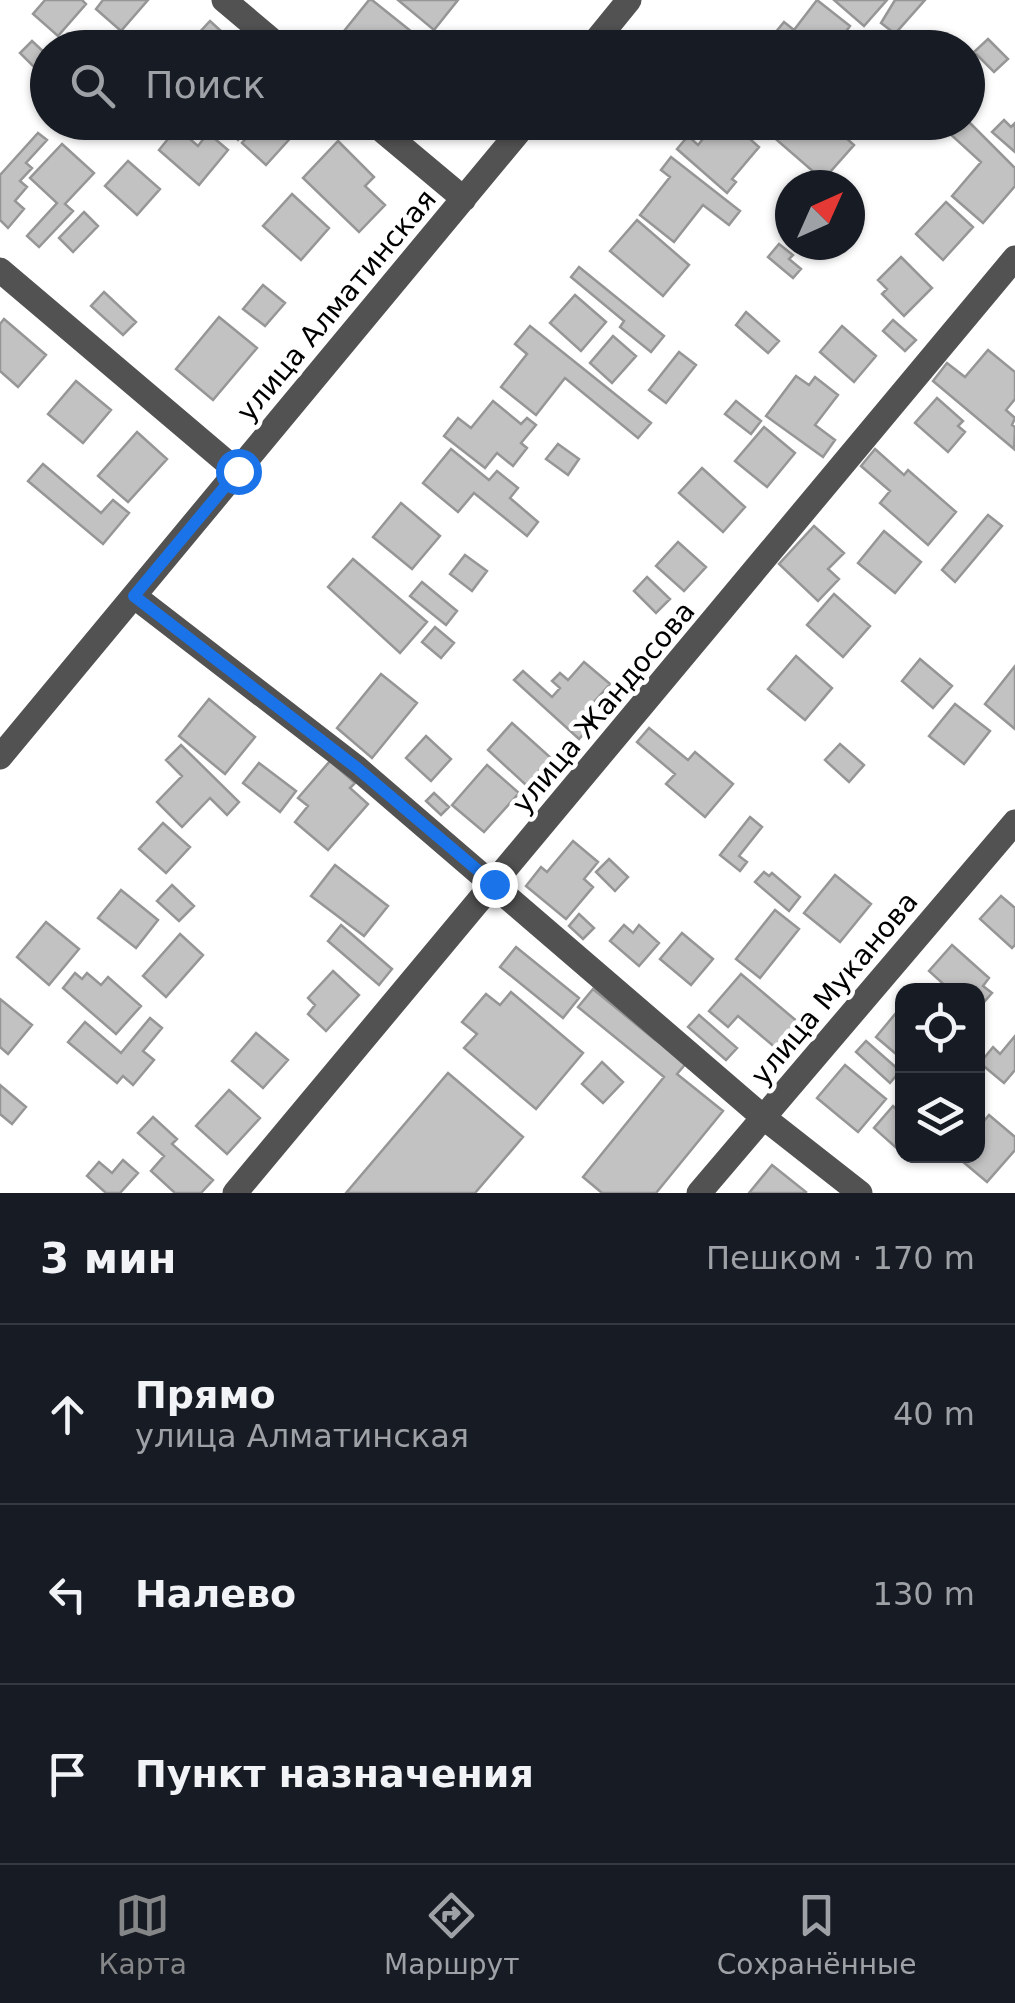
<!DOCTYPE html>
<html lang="ru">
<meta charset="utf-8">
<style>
body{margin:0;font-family:"DejaVu Sans",sans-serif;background:#20242c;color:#f1f3f6}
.controls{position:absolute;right:30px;bottom:30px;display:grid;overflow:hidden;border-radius:20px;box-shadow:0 2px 8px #0004}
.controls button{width:90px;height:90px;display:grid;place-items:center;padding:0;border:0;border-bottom:2px solid #363941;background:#171b24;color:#f1f3f6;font:50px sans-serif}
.compass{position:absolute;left:775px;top:170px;width:90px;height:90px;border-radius:50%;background:#171b24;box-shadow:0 2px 8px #0004;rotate:45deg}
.stop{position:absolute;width:30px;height:30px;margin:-22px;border:8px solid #1a73e8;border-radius:50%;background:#fff}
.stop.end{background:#1a73e8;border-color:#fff;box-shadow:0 2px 10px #0008}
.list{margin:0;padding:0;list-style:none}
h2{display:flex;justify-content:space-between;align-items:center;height:130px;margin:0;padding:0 40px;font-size:42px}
h2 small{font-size:32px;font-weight:400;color:#9ea1a6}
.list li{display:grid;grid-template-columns:65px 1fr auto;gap:30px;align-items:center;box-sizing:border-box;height:180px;padding:0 40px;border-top:2px solid #363941}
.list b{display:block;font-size:38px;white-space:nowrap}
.list p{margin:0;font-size:32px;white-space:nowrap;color:#9ea1a6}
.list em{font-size:32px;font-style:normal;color:#9ea1a6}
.icon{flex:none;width:55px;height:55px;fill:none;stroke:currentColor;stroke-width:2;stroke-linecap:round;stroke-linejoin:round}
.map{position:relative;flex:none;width:1015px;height:1193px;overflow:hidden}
.search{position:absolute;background:#171b24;box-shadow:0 2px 8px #0004;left:30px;right:30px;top:30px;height:110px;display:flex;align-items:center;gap:25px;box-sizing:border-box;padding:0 35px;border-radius:55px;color:#9ea1a6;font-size:38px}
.sheet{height:670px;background:#171b24}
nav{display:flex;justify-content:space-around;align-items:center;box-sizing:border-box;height:140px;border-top:2px solid #363941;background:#171b24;font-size:28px;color:#9ea1a6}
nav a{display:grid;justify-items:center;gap:5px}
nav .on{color:#858687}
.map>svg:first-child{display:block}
</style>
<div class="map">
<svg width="1015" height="1193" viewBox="0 0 1015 1193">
<rect width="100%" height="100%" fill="#fff"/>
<!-- building -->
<path fill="#c2c2c2" stroke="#969696" stroke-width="2.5" d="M45,0H82L86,4L58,36L33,14Z
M103,0H148L121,31L96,9Z
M369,0H372L432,48H323L335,32L340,36Z
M398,0H458L434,30Z
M817,0L850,26L834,48H781L770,39L784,22L794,30Z
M834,0H887L864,26Z
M895,0H925L894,35L909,48H868L874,41L878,44L890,30L881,23Z
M210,21L234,43L229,48H185Z
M988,39L1008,59L994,72L974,52Z
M32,41L46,54L34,67L20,53Z
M1004,120L1011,127L1015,123V152L992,132Z
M968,121L1015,168V186L983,223L952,196L981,162L937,122Z
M218,122H253L238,140Z
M260,122H305L266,165L242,143Z
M717,122H731L759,147L732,179L736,182L727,193L677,149L688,136L698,145Z
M756,122H828L854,145L823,180Z
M177,128L198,146L208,133L228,150L199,185L159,150Z
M38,133L47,140L26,163L32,168L20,181L27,187L15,201L24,209L8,228L0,220V175Z
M338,141L374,177L365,186L385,205L359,232L303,178Z
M62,144L94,173L65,204L73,211L39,247L27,236L57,203L30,178Z
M671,157L740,211L729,225L703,205L674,242L640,215L670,177L661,170Z
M128,161L160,189L137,215L105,186Z
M292,194L329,228L301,260L263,226Z
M946,202L973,227L943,260L916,234Z
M84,212L98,226L73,252L59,238Z
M637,220L689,265L663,296L610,251Z
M779,244L793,255L789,259L801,269L793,278L768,257Z
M901,257L932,288L904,316L882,294L887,289L878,280Z
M579,267L664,336L651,352L620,327L624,321L571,277Z
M263,285L285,303L265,326L243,309Z
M104,292L136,322L123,335L91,306Z
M575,295L606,322L581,351L550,323Z
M746,312L779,341L768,353L736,325Z
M219,317L257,348L213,400L176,369Z
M4,319L46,355L18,387L0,371V324Z
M893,320L916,340L905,351L883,331Z
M530,326L651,423L638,438L565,378L536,415L501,387L527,354L515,344Z
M842,326L876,356L854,382L820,352Z
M613,336L636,356L612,383L590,363Z
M988,350L1015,372V399L1006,410L1015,418L1012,425L1015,427L1014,449L933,381L947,363L965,377Z
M679,352L696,365L666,403L649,390Z
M796,376L809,385L815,377L838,395L815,425L835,440L823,457L766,416Z
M76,381L111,410L83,443L48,414Z
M937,398L963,421L958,426L965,432L948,452L915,423Z
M493,401L521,424L527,418L536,425L521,443L527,448L513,466L497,453L485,468L444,436L458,418L471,428Z
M736,401L761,421L751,434L725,414Z
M764,427L795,453L767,487L735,461Z
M137,432L167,459L128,502L98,476Z
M558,444L579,459L568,475L546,459Z
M451,449L489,480L497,471L518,488L510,498L538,522L527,536L474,493L458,512L423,483Z
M875,449L904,475L908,470L956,512L928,545L880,503L890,491L861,466Z
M43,464L101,513L113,500L129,513L103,544L28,481Z
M702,468L745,507L723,532L679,493Z
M401,503L440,536L412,569L373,537Z
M988,515L1002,526L955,582L942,570Z
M814,526L844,553L828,569L839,579L818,601L779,564Z
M884,531L921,562L895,593L858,563Z
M678,542L706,567L684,591L656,566Z
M465,555L487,571L472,591L450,574Z
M353,559L427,622L400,653L328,587Z
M647,577L670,599L656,613L634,591Z
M422,582L457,611L446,625L410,596Z
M834,594L870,626L843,657L807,625Z
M435,627L454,643L441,658L422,642Z
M796,656L832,688L805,720L768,689Z
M920,659L952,686L933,708L902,681Z
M584,662L610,684L586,711L596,720L579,739L514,680L523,671L552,697L560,688L552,681L560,673L568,680Z
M1015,666V729L985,704Z
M381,674L417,703L372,758L337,728Z
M209,699L255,737L225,774L179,736Z
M955,704L990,731L964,764L929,736Z
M512,723L551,758L526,785L488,750Z
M649,728L688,760L695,752L733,784L705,817L666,784L675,774L637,742Z
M426,736L451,759L431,781L406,758Z
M840,744L864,765L849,782L825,760Z
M181,745L239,802L227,815L210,798L182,827L157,802L182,776L166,760Z
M330,761L355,783L350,788L368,804L328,850L295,822L308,806L298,798Z
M259,763L296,791L280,812L243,783Z
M487,765L519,793L484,832L452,805Z
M434,793L449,807L441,815L426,801Z
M750,817L762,827L739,856L747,862L740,871L720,855Z
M163,823L190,847L166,873L139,849Z
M573,841L598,862L584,879L593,887L566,919L526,886L541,867L547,872Z
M609,859L628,877L615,891L596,872Z
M335,865L388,906L364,936L311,896Z
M764,872L769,876L772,873L800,897L789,911L755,882Z
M835,875L871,904L840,942L804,913Z
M172,885L194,906L179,921L157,901Z
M121,890L158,920L136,948L98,918Z
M1001,896L1015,908V945L1012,948L980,919Z
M775,910L799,929L760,978L736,959Z
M579,914L594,928L583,939L569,926Z
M46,922L79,949L49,985L17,957Z
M341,925L392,969L379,985L328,941Z
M624,925L633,933L639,925L659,943L639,966L610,941Z
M682,933L713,959L691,985L660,959Z
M180,934L203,955L166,997L143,976Z
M952,945L989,978L983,986L992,993L978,1009V991H951L929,971Z
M516,947L579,998L563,1018L500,967Z
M333,971L359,995L326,1031L308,1014L315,1005L308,998Z
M75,973L82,979L87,973L101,985L108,977L141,1006L116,1034L63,988Z
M741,974L799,1023L777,1049L738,1016L728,1027L709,1011Z
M593,989L654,1039L688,1061L677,1074L723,1111L656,1193H602L583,1177L664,1077L578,1007Z
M511,992L583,1053L536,1109L464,1048L477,1034L462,1022L486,994L500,1005Z
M0,999L32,1025L8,1054L0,1047Z
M901,1007H902V1059L876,1037Z
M699,1015L737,1048L726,1060L688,1027Z
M150,1018L162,1028L143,1051L154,1060L133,1085L123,1076L117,1083L68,1042L85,1022L121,1053Z
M256,1033L288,1060L263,1088L232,1061Z
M1015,1036V1070L1004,1083L980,1063L993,1047L1000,1054Z
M866,1041L900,1071L890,1083L856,1052Z
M602,1062L623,1082L603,1103L582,1084Z
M845,1065L886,1099L858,1132L817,1098Z
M448,1073L523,1137L475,1193H346Z
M0,1085L26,1107L12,1124L0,1114Z
M229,1090L260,1118L227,1154L196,1126Z
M893,1106L902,1115L901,1152L874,1128Z
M989,1115L1015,1137V1150L987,1182L956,1156H978V1128Z
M153,1117L177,1139L172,1144L213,1180L201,1193H175L151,1171L164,1156L138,1133Z
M123,1160L138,1173L120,1193H106L87,1176L99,1162L112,1173Z
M772,1165L806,1192L805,1193H749Z"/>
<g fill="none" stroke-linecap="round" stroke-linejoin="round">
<!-- minor -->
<path stroke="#525252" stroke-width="25" d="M224,0L281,48
M590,48L629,0
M372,122L464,199
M0,270L237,471
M134,596L357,768L763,1117L860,1193
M0,757L527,122
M235,1193L1015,258
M699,1193L1015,822"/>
</g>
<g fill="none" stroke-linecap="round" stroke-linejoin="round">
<!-- route -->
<path stroke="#1a73e8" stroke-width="12" d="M238,471L134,596L357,768L494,884"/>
</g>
<g text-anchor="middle" stroke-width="9" stroke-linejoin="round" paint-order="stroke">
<!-- street labels -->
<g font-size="28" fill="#000" stroke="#fff">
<text transform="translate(336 305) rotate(-50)" y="10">улица Алматинская</text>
<text transform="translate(603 707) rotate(-50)" y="10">улица Жандосова</text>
<text transform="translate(834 988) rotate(-50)" y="10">улица Муканова</text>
</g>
</g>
</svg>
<div class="controls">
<button><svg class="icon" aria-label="locate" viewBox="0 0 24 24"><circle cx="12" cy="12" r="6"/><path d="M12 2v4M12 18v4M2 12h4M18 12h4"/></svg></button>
<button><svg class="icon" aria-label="layers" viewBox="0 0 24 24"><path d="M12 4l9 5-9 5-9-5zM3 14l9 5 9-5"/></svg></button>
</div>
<svg class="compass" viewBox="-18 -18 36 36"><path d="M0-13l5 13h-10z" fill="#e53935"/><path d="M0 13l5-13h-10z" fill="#9ea1a6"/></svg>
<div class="stop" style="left:238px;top:471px"></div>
<div class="stop end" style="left:494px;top:884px"></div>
<div class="search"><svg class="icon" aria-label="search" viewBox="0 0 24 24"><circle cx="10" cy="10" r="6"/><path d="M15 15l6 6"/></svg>Поиск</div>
</div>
<section class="sheet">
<h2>3 мин<small>Пешком · 170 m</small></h2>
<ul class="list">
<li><svg class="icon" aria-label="ahead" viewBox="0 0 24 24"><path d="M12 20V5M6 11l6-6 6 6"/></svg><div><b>Прямо</b><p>улица Алматинская</p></div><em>40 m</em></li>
<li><svg class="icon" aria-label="left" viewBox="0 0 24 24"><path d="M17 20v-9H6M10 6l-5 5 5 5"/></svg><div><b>Налево</b></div><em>130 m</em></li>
<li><svg class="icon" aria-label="arrive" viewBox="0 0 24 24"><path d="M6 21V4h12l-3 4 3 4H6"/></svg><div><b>Пункт назначения</b></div></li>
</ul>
</section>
<nav>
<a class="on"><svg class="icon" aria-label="map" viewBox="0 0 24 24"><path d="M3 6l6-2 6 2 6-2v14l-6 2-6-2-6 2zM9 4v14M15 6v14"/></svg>Карта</a>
<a><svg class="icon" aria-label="directions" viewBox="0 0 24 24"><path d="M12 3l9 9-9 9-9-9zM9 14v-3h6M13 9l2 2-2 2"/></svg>Маршрут</a>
<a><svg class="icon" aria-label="saved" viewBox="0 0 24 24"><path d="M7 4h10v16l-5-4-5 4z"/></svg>Сохранённые</a>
</nav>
